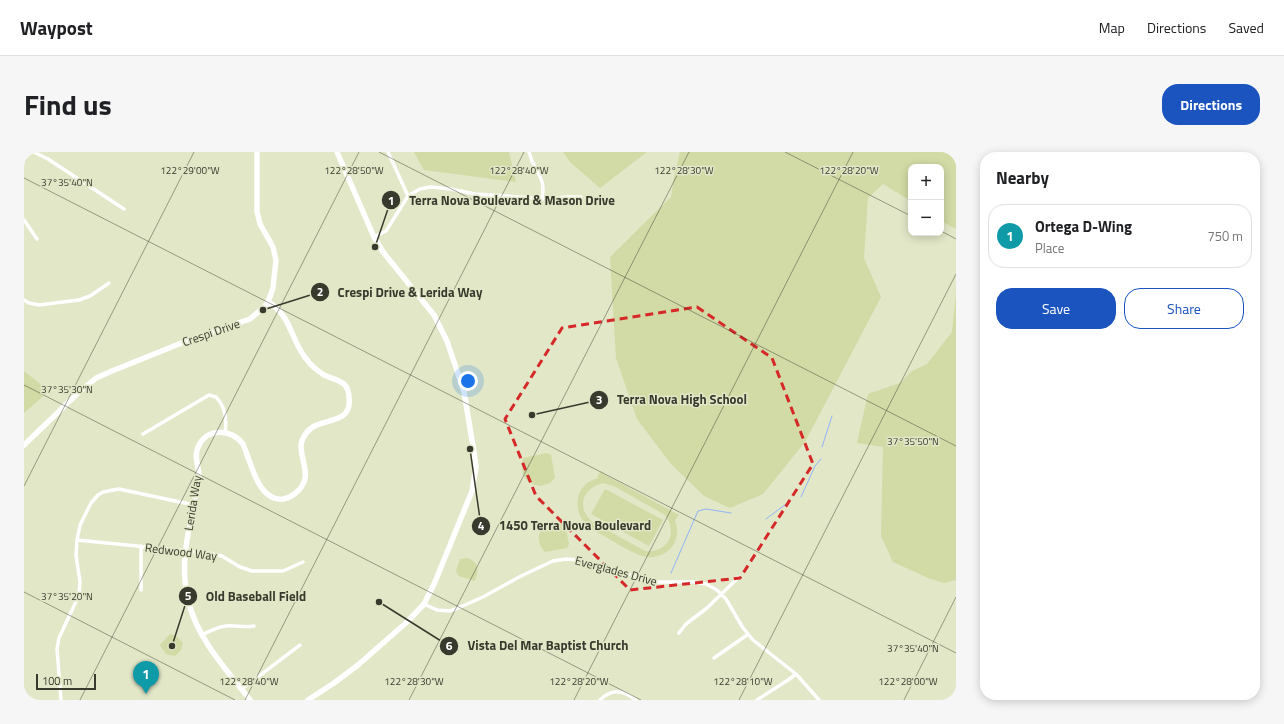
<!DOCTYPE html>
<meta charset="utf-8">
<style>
body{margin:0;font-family:"Titillium Web",sans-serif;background:#f6f6f6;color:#202124}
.controls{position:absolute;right:12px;top:12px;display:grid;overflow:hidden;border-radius:8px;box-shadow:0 2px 10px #0003}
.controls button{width:36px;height:36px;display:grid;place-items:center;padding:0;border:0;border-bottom:1px solid #e0e0e0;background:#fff;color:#202124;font:20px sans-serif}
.scale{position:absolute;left:12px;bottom:10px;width:60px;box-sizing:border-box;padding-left:4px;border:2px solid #383a2d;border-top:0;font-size:11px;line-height:14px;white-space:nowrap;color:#383a2d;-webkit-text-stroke:3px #e1e7c7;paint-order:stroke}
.you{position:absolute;left:444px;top:229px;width:14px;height:14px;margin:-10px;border:3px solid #fff;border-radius:50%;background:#1a73e8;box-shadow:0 0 0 6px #1a73e833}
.badge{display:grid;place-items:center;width:26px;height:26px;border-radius:50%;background:#1b53bf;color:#fff;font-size:13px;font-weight:700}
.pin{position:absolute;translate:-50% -33px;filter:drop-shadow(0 1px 2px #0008)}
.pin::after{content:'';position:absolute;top:21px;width:14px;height:12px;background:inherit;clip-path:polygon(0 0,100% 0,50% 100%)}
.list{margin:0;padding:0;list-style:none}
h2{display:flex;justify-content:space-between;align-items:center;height:52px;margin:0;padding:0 16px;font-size:17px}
h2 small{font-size:13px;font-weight:400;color:#757577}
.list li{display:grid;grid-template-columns:26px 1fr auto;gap:12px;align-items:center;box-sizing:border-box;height:64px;margin:0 8px 8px;padding:0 8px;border:1px solid #e0e0e0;border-radius:16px}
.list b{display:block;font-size:15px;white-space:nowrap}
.list p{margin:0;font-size:13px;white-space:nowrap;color:#757577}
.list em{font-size:13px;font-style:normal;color:#757577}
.actions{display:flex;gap:8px;padding:12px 16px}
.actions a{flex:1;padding:9px 0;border:1px solid #1b53bf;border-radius:16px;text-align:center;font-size:14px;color:#1b53bf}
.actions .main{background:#1b53bf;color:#fff}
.map{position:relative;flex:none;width:932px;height:548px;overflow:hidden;border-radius:16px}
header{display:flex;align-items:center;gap:24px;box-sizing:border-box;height:56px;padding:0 20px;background:#fff;border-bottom:1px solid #e0e0e0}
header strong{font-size:19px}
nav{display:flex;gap:22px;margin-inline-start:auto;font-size:14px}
.intro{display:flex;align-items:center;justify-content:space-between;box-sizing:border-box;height:96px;padding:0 24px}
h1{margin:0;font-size:28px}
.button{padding:10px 18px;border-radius:16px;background:#1b53bf;color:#fff;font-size:14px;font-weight:700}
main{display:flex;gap:24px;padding:0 24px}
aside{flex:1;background:#fff;border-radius:16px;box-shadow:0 2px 10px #0003}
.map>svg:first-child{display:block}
</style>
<header>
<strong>Waypost</strong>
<nav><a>Map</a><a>Directions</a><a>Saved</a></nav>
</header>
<div class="intro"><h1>Find us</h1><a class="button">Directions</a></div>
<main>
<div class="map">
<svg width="932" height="548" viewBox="0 0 932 548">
<rect width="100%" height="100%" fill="#e1e7c7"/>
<!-- green -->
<path fill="#d2daa5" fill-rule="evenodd" d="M390,0H485L492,30L400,18Z
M539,0H623L576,36L547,11Z
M656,0H932V77L917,69V15H887V49L859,32L844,46L840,106L857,145L781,290L739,342L706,356L680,344L647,312L613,267L592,206L586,105L647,45L650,25Z
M932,140V428L920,431L904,426L869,410L857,384L859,295L833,291L844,242L876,231L888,219L903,212L928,180Z
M0,219L25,239L0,261Z
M523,301L527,303L531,326L526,331L516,334C500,331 496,322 499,306Z
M576,320L655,363L651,368C654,377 654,387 648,395C642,402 632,406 623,405C611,404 577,382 565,375C547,360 550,331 575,326L573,325ZM579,331L590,334L641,363C655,381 643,402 621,399L567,369C552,354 559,336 579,331Z
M581,337L639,368L625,394L567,362Z
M527,370H533L541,373L545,392L543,396L521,400C511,390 513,376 527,370Z
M443,406C455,410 455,418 451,429L435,424L432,419L436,407Z
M146,482L151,483L159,491L157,498L151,504L142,502L136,493Z"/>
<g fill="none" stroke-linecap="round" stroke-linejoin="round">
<!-- stream -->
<path stroke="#91b5f7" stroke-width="1" d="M798,295L808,264
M777,345L791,314L797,307
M742,367L762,352
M647,421L674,359L682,357L707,361"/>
<!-- street -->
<path stroke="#fff" stroke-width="3.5" d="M10,0L24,7L100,57
M364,0L384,44
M505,0C508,13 513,16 517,27C520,33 519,40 518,47
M0,68L13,87
M350,85L362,79L384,44L396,37L407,35L427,37L451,42L527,47L542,45H557
M0,148L5,151L15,153L55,148L66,144L85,131
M119,282L185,243L192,245C201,254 203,268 201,281
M53,388L183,401L198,404L216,415L228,419H259L279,410
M117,394V438
M400,452L413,458L425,459L432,457L459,445L497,424L529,409L542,407L555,408L596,419L628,430H670L682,432L693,438L702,447L719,476L729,488L772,522L795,548
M655,481L662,472L683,456L715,425
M178,483C186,479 193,475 202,474C211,473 221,476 230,474
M690,506L723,483
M218,537L276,493
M37,548L33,497L35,486L55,443L56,430L52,403L53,388L56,373L67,351L74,343L79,340L95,337L170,353
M576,548C588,536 599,538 612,548
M733,548L764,528L772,522"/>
<!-- secondary -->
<path stroke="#fff" stroke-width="5.5" d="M0,293L53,242L72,226L88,219L160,190L226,167L240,155L244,150L249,136L252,108L249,95L236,72L233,59V0
M226,548C203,518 174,488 165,451C156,419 162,389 169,357C171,347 174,337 175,327C176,316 169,306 174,295C183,275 207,277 219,292C227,310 234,350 259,347C265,346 271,342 275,338C288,324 277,310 277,294C277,289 280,284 283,280C295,264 329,275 325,245C324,228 313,229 300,223C294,219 288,215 284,209C267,191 268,163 244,150
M284,548L310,531L334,513L383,470L400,452L411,430L448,339L452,315L450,300L440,240L423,189L410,163L359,100L350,85L313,0"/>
</g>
<!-- marked area -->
<path fill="none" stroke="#d62828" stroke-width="3" stroke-dasharray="8 5" stroke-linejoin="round" d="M673,155L748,206L789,312L716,426L606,438L512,344L481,267L538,176Z"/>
<!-- ticks -->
<path fill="none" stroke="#383a2d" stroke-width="1" stroke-opacity="0.45" d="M355,0L932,294M761,0L887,64M0,11L6,0M0,26L932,501M917,79L932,87M0,233L617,548M0,334L170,0M0,440L211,548M56,548L335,0M221,548L500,0M385,548L665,0M550,548L829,0M715,548L932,122M880,548L932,445"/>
<g text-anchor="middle" stroke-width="3" stroke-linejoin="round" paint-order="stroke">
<!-- street labels -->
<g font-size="12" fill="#383a2d" stroke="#e1e7c7">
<text transform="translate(187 181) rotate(-19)" y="4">Crespi Drive</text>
<text transform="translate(169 351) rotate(-81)" y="4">Lerida Way</text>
<text transform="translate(157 400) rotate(7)" y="4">Redwood Way</text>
<text transform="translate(592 419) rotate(15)" y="4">Everglades Drive</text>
</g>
</g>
<g font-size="10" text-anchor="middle" fill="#383a2d" stroke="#e1e7c7" stroke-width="3" stroke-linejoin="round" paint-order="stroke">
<text x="166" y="22">122°29'00"W</text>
<text x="330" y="22">122°28'50"W</text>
<text x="495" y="22">122°28'40"W</text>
<text x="660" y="22">122°28'30"W</text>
<text x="825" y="22">122°28'20"W</text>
<text x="43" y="34">37°35'40"N</text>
<text x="43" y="241">37°35'30"N</text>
<text x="889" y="293">37°35'50"N</text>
<text x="43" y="448">37°35'20"N</text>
<text x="889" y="500">37°35'40"N</text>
<text x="225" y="533">122°28'40"W</text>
<text x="390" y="533">122°28'30"W</text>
<text x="555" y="533">122°28'20"W</text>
<text x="719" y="533">122°28'10"W</text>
<text x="884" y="533">122°28'00"W</text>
</g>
<!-- callouts -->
<path fill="none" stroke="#383a2d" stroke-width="1.5" d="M351 95L367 48M239 158L296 140M508 263L575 248M446 297L457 374M148 494L164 444M355 450L425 494"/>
<g fill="#383a2d" stroke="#e1e7c7" stroke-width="1.5">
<circle cx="351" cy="95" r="4"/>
<circle cx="239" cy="158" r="4"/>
<circle cx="508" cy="263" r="4"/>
<circle cx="446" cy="297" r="4"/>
<circle cx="148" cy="494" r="4"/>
<circle cx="355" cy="450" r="4"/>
<circle cx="367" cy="48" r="10"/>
<circle cx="296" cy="140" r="10"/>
<circle cx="575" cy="248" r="10"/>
<circle cx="457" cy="374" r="10"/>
<circle cx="164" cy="444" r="10"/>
<circle cx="425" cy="494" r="10"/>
</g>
<g font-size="12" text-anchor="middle" font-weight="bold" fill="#fff">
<text x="367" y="53">1</text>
<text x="296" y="144">2</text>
<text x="575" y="252">3</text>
<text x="457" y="378">4</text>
<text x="164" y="448">5</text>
<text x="425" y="498">6</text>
</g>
<g font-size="13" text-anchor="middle" font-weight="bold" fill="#383a2d" stroke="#e1e7c7" stroke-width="3" stroke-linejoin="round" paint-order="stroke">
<text x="488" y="53">Terra Nova Boulevard &amp; Mason Drive</text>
<text x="386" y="145">Crespi Drive &amp; Lerida Way</text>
<text x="658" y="252">Terra Nova High School</text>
<text x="551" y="378">1450 Terra Nova Boulevard</text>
<text x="232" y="449">Old Baseball Field</text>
<text x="524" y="498">Vista Del Mar Baptist Church</text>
</g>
</svg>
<div class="controls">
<button>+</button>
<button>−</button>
</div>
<div class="scale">100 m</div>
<div class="you"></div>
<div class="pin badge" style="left:122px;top:542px;background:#0f9aa8">1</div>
</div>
<aside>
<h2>Nearby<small></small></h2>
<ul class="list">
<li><span class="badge" style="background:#0f9aa8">1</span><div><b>Ortega D-Wing</b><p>Place</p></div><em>750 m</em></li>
</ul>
<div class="actions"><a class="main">Save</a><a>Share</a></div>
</aside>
</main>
